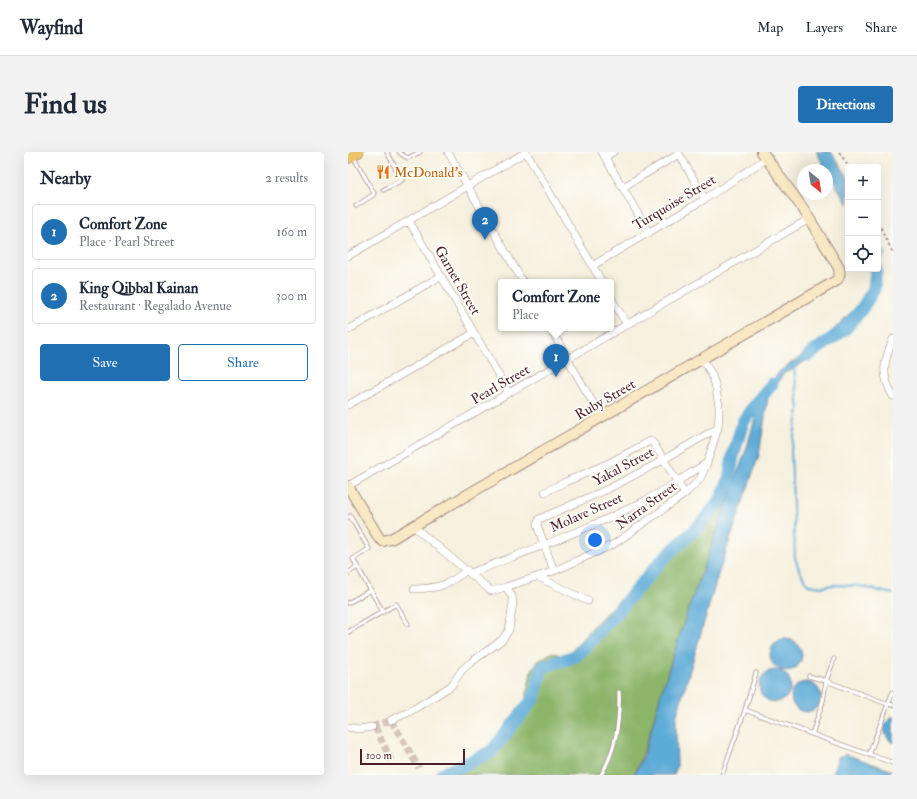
<!DOCTYPE html>
<meta charset="utf-8">
<style>
body{margin:0;font-family:"IM FELL Double Pica",serif;background:#f2f2f3;color:#1f2937}
.controls{position:absolute;right:12px;top:12px;display:grid;overflow:hidden;border-radius:4px;box-shadow:0 4px 16px #0002}
.controls button{width:36px;height:36px;display:grid;place-items:center;padding:0;border:0;border-bottom:1px solid #e0e1e3;background:#fff;color:#1f2937;font:20px sans-serif}
.compass{position:absolute;left:449px;top:12px;width:36px;height:36px;border-radius:50%;background:#fff;box-shadow:0 4px 16px #0002;rotate:150deg}
.scale{position:absolute;left:12px;bottom:10px;width:105px;box-sizing:border-box;padding-left:4px;border:2px solid #4a1f2b;border-top:0;font-size:11px;line-height:14px;white-space:nowrap;color:#4a1f2b;-webkit-text-stroke:3px #fdfcf7;paint-order:stroke}
.you{position:absolute;left:247px;top:388px;width:14px;height:14px;margin:-10px;border:3px solid #fff;border-radius:50%;background:#1a73e8;box-shadow:0 0 0 6px #1a73e833}
.badge{display:grid;place-items:center;width:26px;height:26px;border-radius:50%;background:#1f6fb2;color:#fff;font-size:13px;font-weight:700}
.pin{position:absolute;translate:-50% -33px;filter:drop-shadow(0 1px 2px #0008)}
.pin::after{content:'';position:absolute;top:21px;width:14px;height:12px;background:inherit;clip-path:polygon(0 0,100% 0,50% 100%)}
.popup{position:absolute;left:150px;top:127px;width:116px;height:52px;box-sizing:border-box;display:grid;place-content:center;border-radius:4px;background:#fff;filter:drop-shadow(0 1px 3px #0005);font-size:13px;white-space:nowrap;color:#747a83}
.popup b{font-size:15px;color:#1f2937}
.popup::after{content:'';position:absolute;left:50%;top:100%;margin-left:-8px;border:8px solid transparent;border-top-color:#fff}
.list{margin:0;padding:0;list-style:none}
h2{display:flex;justify-content:space-between;align-items:center;height:52px;margin:0;padding:0 16px;font-size:17px}
h2 small{font-size:13px;font-weight:400;color:#747a83}
.list li{display:grid;grid-template-columns:26px 1fr auto;gap:12px;align-items:center;box-sizing:border-box;height:56px;margin:0 8px 8px;padding:0 8px;border:1px solid #e0e1e3;border-radius:4px}
.list b{display:block;font-size:15px;white-space:nowrap}
.list p{margin:0;font-size:13px;white-space:nowrap;color:#747a83}
.list em{font-size:13px;font-style:normal;color:#747a83}
.actions{display:flex;gap:8px;padding:12px 16px}
.actions a{flex:1;padding:9px 0;border:1px solid #1f6fb2;border-radius:4px;text-align:center;font-size:14px;color:#1f6fb2}
.actions .main{background:#1f6fb2;color:#fff}
.icon{flex:none;width:22px;height:22px;fill:none;stroke:currentColor;stroke-width:2;stroke-linecap:round;stroke-linejoin:round}
.map{position:relative;flex:none;width:545px;height:623px;overflow:hidden;border-radius:4px}
header{display:flex;align-items:center;gap:24px;box-sizing:border-box;height:56px;padding:0 20px;background:#fff;border-bottom:1px solid #e0e1e3}
header strong{font-size:19px}
nav{display:flex;gap:22px;margin-inline-start:auto;font-size:14px}
.intro{display:flex;align-items:center;justify-content:space-between;box-sizing:border-box;height:96px;padding:0 24px}
h1{margin:0;font-size:28px}
.button{padding:10px 18px;border-radius:4px;background:#1f6fb2;color:#fff;font-size:14px;font-weight:700}
main{display:flex;gap:24px;padding:0 24px}
aside{flex:1;background:#fff;border-radius:4px;box-shadow:0 4px 16px #0002}
.map>svg:first-child{display:block}
</style>
<header>
<strong>Wayfind</strong>
<nav><a>Map</a><a>Layers</a><a>Share</a></nav>
</header>
<div class="intro"><h1>Find us</h1><a class="button">Directions</a></div>
<main>
<aside>
<h2>Nearby<small>2 results</small></h2>
<ul class="list">
<li><span class="badge">1</span><div><b>Comfort Zone</b><p>Place · Pearl Street</p></div><em>160 m</em></li>
<li><span class="badge">2</span><div><b>King Qibbal Kainan</b><p>Restaurant · Regalado Avenue</p></div><em>300 m</em></li>
</ul>
<div class="actions"><a class="main">Save</a><a>Share</a></div>
</aside>
<div class="map">
<svg width="545" height="623" viewBox="0 0 545 623">
<rect width="100%" height="100%" fill="#fdfcf7"/>
<filter id="ink" filterUnits="userSpaceOnUse"><feTurbulence type="fractalNoise" baseFrequency=".025" numOctaves="2"/><feDisplacementMap in="SourceGraphic" scale="8" xChannelSelector="R" yChannelSelector="G"/><feConvolveMatrix kernelMatrix="1 2 1 2 8 2 1 2 1" color-interpolation-filters="sRGB"/></filter>
<filter id="wash" filterUnits="userSpaceOnUse"><feTurbulence type="fractalNoise" baseFrequency=".012" numOctaves="4" result="noise"/><feDisplacementMap in="SourceGraphic" scale="16" xChannelSelector="R" yChannelSelector="G"/><feGaussianBlur stdDeviation="0.9" result="paint"/><feColorMatrix in="noise" values="0 0 0 0 0 0 0 0 0 0 0 0 0 0 0 0 0 1.4 0 .05"/><feComposite in="paint" operator="in"/></filter>
<g filter="url(#wash)">
<rect width="100%" height="100%" fill="#f6f0de"/>
<!-- forest -->
<path fill="#8cb56b" stroke="#6b6a4b" d="M379,350C359,408 338,465 319,522C308,556 301,591 286,623H93L143,600L158,573L177,551L183,519L190,509L204,500L218,506C238,482 257,459 283,439L361,355Z"/>
<!-- water -->
<path fill="#5dabd7" stroke="#546581" d="M468,0H483L500,25V53Z
M530,87L537,101L533,109L528,137L463,205L444,218L436,221L420,246L411,303L370,423L328,566L329,614L326,623H286L296,603L312,545L337,467L399,295L413,244L432,219L459,200L467,197L508,155L525,135V117H530Z
M422 503a16 16 0 1 1 32 0a16 16 0 1 1-32 0Z
M411 534a16 16 0 1 1 32 0a16 16 0 1 1-32 0Z
M443 545a15 15 0 1 1 30 0a15 15 0 1 1-30 0Z
M545,564V591C534,584 534,571 545,564Z
M497,602L545,619V623H484L490,605Z"/>
<g fill="none" stroke-linecap="round" stroke-linejoin="round">
<!-- stream -->
<path stroke="#5dabd7" stroke-width="2" d="M446,215L451,258L443,298L447,406L452,420L460,433L474,435L485,433L511,434L545,442"/>
<!-- river -->
<path stroke="#5dabd7" stroke-width="13" d="M461,203L497,177L513,158L526,137L528,117
M93,623L143,600L186,546L194,515L228,504L270,459L313,409L352,373L372,349L381,328L385,304L395,270L408,251L424,232"/>
</g>
</g>
<g filter="url(#ink)">
<g fill="none" stroke-linecap="round" stroke-linejoin="round">
<!-- street-tunnel -->
<path stroke="#d4c6ba" stroke-width="7" stroke-dasharray="7 3.5" stroke-linecap="butt" d="M24,575L43,568L71,616
M27,575L43,608"/>
<defs>
<path id="lane" d="M51,0L56,4L60,6L72,0
M5,4L26,41L25,43L8,54
M35,38L54,28L39,0
M0,365L2,364L21,397L5,407L35,460
M0,421L9,415
M0,451L23,438
M0,480L48,452L60,472
M461,524L478,529L486,507
M397,558L408,521
M464,582L475,549L478,529L540,552L545,540
M521,603L540,552L545,553
M253,623C268,598 272,568 271,540
M374,623L397,558L545,611"/>
<path id="street" d="M100,0L175,130
M178,0L254,130
M254,0L301,81
M330,0L357,47
M257,5L265,0
M275,35L331,2
M61,69L161,241
M0,104L178,0
M244,114L357,47L419,6
M263,146L279,173
M202,176L253,265
M0,178L93,124
M545,187C536,209 532,222 545,244
M0,253L126,181
M0,334L461,67
M197,340L215,331L261,311L302,289L304,290L306,292L337,342
M65,374L143,439L158,435L206,419L266,392L337,342L352,327L359,311L370,276L371,263V254L367,232L364,223L355,207
M206,419L189,373L191,367L260,337L306,313L370,276
M123,421C182,398 242,377 298,348C319,337 339,323 359,311
M190,425L240,449
M66,437C91,436 99,434 119,418
M43,568L61,560L103,534L114,518L122,511L154,488L161,478L165,451L164,444L158,435
M0,575L11,577L24,575"/>
<path id="secondary" d="M0,334L31,386L35,389L43,387L488,129C492,125 492,122 491,116L456,58L414,0"/>
<path id="primary" d="M0,6L10,0"/>
</defs>
<!-- lane casing -->
<use href="#lane" stroke="#a08884" stroke-width="5"/>
<!-- street casing -->
<use href="#street" stroke="#a08884" stroke-width="8"/>
<!-- secondary casing -->
<use href="#secondary" stroke="#a08884" stroke-width="12"/>
<!-- primary casing -->
<use href="#primary" stroke="#a08884" stroke-width="12"/>
<!-- path -->
<path stroke="#a08884" stroke-width="1.5" stroke-dasharray="3 3" stroke-linecap="butt" d="M491,0L501,15
M530,70L544,99H545"/>
<!-- lane -->
<use href="#lane" stroke="#fff" stroke-width="3.5"/>
<!-- street -->
<use href="#street" stroke="#fff" stroke-width="7"/>
<!-- secondary -->
<use href="#secondary" stroke="#f8e8c3" stroke-width="10"/>
<!-- primary -->
<use href="#primary" stroke="#edc569" stroke-width="11"/>
</g>
</g>
<!-- icons -->
<defs>
<symbol id="restaurant-bare" viewBox="-9 -9 18 18"><path d="M-5-6h1v4h1v-4h1v4h1v-4h1v5L-1.5 .5V6h-2V.5L-5-1ZM5-6V6H3V1.5H1.5Q1.5-4 5-6Z" fill="#e8710a" stroke="#fdfcf7" stroke-width="2.5" paint-order="stroke"/></symbol>
</defs>
<g fill-rule="evenodd">
<use href="#restaurant-bare" x="25" y="10" width="20" height="20"/>
</g>
<g text-anchor="middle" stroke-width="4" stroke-linejoin="round" paint-order="stroke">
<!-- food labels -->
<g font-size="14" fill="#c56008" stroke="#fdfcf7" text-anchor="start">
<text x="46" y="25">McDonald's</text>
</g>
<!-- street labels -->
<g font-size="14" fill="#4a1f2b" stroke="#fdfcf7">
<text transform="translate(326 50) rotate(-31)" y="5">Turquoise Street</text>
<text transform="translate(110 128) rotate(60)" y="5">Garnet Street</text>
<text transform="translate(152 232) rotate(-30)" y="5">Pearl Street</text>
<text transform="translate(257 247) rotate(-30)" y="5">Ruby Street</text>
<text transform="translate(275 314) rotate(-28)" y="5">Yakal Street</text>
<text transform="translate(298 353) rotate(-36)" y="5">Narra Street</text>
<text transform="translate(238 360) rotate(-24)" y="5">Molave Street</text>
</g>
</g>
</svg>
<div class="controls">
<button>+</button>
<button>−</button>
<button><svg class="icon" aria-label="locate" viewBox="0 0 24 24"><circle cx="12" cy="12" r="6"/><path d="M12 2v4M12 18v4M2 12h4M18 12h4"/></svg></button>
</div>
<svg class="compass" viewBox="-18 -18 36 36"><path d="M0-13l5 13h-10z" fill="#e53935"/><path d="M0 13l5-13h-10z" fill="#747a83"/></svg>
<div class="scale">100 m</div>
<div class="you"></div>
<div class="pin badge" style="left:208px;top:225px">1</div>
<div class="popup"><b>Comfort Zone</b>Place</div>
<div class="pin badge" style="left:137px;top:88px">2</div>
</div>
</main>
